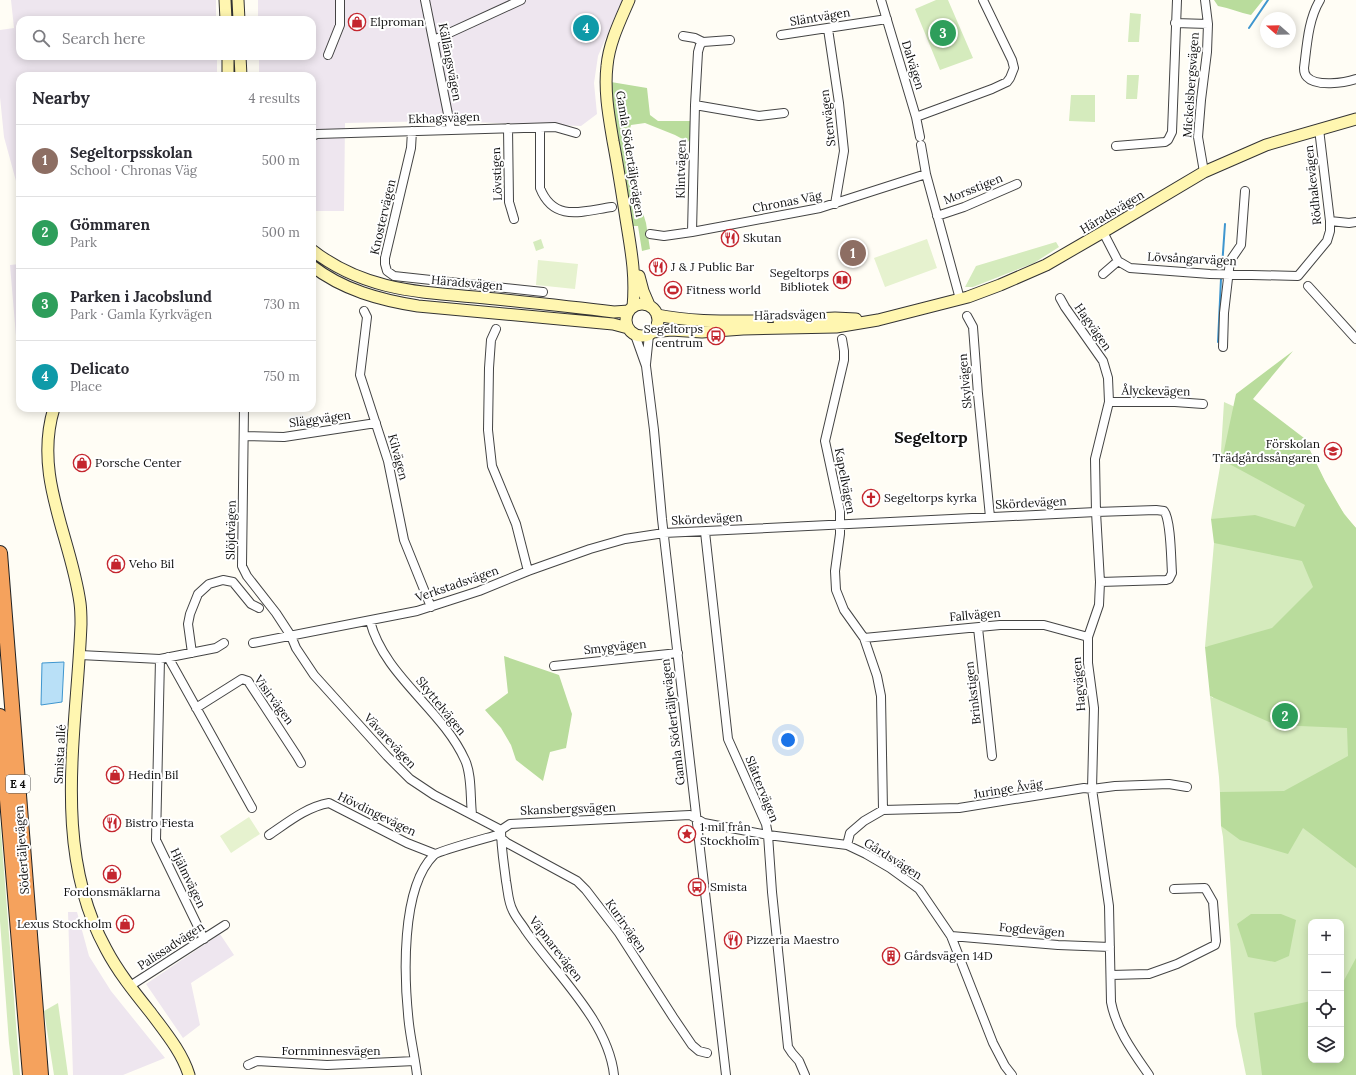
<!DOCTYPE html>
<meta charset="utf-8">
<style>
body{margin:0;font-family:Lora,serif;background:#f2f2f3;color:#2b2b33}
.controls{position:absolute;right:12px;bottom:12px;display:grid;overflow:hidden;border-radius:8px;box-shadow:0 2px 10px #0003}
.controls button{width:36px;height:36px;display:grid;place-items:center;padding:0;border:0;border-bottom:1px solid #e1e1e2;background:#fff;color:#2b2b33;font:20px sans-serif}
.compass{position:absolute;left:1260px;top:12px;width:36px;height:36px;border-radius:50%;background:#fff;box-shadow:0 2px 10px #0003;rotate:290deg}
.you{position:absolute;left:788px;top:740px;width:14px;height:14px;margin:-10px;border:3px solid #fff;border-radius:50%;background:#1a73e8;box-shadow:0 0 0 6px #1a73e833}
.badge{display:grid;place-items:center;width:26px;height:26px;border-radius:50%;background:#ea580c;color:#fff;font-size:13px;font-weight:700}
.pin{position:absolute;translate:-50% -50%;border:2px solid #fff;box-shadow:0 1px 4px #0006}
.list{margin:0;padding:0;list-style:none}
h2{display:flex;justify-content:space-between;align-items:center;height:52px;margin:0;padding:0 16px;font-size:17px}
h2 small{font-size:13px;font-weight:400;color:#7c7c81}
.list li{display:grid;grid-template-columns:26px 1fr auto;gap:12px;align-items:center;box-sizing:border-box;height:72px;padding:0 16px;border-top:1px solid #e1e1e2}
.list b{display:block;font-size:15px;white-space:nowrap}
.list p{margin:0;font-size:13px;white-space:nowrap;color:#7c7c81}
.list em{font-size:13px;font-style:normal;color:#7c7c81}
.icon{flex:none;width:22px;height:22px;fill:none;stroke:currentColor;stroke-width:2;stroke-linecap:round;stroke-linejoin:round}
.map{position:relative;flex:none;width:1356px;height:1075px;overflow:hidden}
.search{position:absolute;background:#fff;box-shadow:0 2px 10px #0003;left:16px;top:16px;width:300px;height:44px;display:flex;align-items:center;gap:10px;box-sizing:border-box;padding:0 14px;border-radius:12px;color:#7c7c81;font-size:15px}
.panel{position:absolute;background:#fff;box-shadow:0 2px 10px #0003;left:16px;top:72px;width:300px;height:340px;border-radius:12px}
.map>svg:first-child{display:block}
</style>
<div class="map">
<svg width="1356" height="1075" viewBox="0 0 1356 1075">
<rect width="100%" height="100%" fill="#fffdf5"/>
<!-- industrial -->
<path fill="#eee6ef" d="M11,0H216V20H20V56H217V76H20V240L16,181L4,137L0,97V30L14,28Z
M258,0H622L598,56L594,83L597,114L581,126L441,121L345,123L344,211H312V76H259V56H312V20H258Z
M20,264V348H17L10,265Z
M68,912H77L89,956L111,991L165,1058L123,1075H73Z
M220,934L234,955L191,983L200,1025L183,1038L146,984Z"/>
<!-- green -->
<path fill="#d5ebbd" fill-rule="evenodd" d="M936,0H948L973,58L940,70L915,9Z
M1130,13L1141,14L1139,42H1128Z
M1127,75H1139L1137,99H1126Z
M1071,95H1095V122L1069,121Z
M541,239L544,248L536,251L533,242Z
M1056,242L1059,247L1034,263L973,287H965L976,266Z
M1224,402L1304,438C1319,469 1332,502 1356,528V1075H1246L1236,1026L1223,837L1221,826H1222L1219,777L1210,696L1213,698L1210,646L1205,647L1214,543H1216L1218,519H1211L1220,467ZM1311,922H1341V1060H1311Z
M0,820L20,1075H13L9,1043L0,921Z
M58,1003L68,1075H54L44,1011Z"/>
<!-- forest -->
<path fill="#b9dc9c" d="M1214,0H1263L1251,15C1240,13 1230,8 1218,6Z
M611,82L647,88L650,115L658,121H692L691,136L688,142L675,135L645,123L631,125L626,143L636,190L646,223L650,249L642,251L638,226H630L616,141Z
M1293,351L1253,399L1304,438L1325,481L1344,514L1356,528V868L1303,828L1288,854L1240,840L1221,826L1220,792L1284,791L1348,756L1347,728L1276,725L1210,696L1205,647L1272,628L1313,587L1302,561L1214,543L1211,519L1255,515L1295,527L1305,505L1222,460L1236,394Z
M504,656L559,675L572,714L566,748L550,752L543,781L516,760L511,745L501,728L485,710L508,693Z
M1251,914H1281L1296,920L1289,956L1275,962L1248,957L1237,924Z
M1356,958V1075H1262L1254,1013L1311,1001V1060H1341V986Z"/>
<!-- pitch -->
<path fill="#e6f2cf" d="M927,239L937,268L885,287L874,258Z
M538,260L578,264L575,289L536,285Z
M249,817L260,834L231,853L220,836Z"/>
<!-- water -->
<path fill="#b9e0f7" stroke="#3f96cf" d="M64,662L62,702L41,705L42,663Z"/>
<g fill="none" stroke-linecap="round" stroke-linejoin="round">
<!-- stream -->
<path stroke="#3f96cf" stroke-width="2" d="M1249,28L1268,0
M1222,267L1225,224
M1218,342L1221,279"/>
<defs>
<path id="street" d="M425,0L451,129
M881,0L916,117L920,137
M1320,0C1308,20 1307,45 1304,68C1304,71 1304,74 1307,77C1316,87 1345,83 1356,79
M1175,23L1208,24
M828,29L839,103L844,151L835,204
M781,35L887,19
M683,36L695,38L703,42L730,40
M434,40L521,0
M328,55L340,25V0
M695,105L759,116L784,113
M916,117L992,89L1007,82L1010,78L1014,68L1012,60L983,0
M508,128L509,202L514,219
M540,128V188C554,223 583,211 612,207
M412,131L411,148L385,258V264L387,271L394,276L543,292
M312,136L317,134L555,127L576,133
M921,145L926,174
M1116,146L1165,142L1168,140L1172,132L1177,0
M1204,172L1198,137L1201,100L1207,52L1208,24L1205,0
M937,216L964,207L1017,184
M1330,221L1349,223L1356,222
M692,232L695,105L698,52L700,45L703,42
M1103,232L1118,261L1130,268L1210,274L1298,276L1327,241L1330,231V221L1319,129
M650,234L664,236L692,232L820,208L926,174L960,299
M1103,274L1118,261
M1308,286L1356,339
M1060,298L1065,307L1103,361L1108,378L1109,402L1095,459L1096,512L1100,582L1099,605L1088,637V663L1094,708L1092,789L1109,906L1111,1002C1116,1029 1133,1052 1149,1075
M364,311L367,317L360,375L388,461L404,540L431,607
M967,316L973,327L978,394L990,517
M496,329L491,340L489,368L488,430L492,466L516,524L528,571
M635,335L646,366L654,430L662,519L726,1075
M842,339L844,351V360L825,441L840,511V534L835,571L836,590L844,610L864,638L877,676L881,696L883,810
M1223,347L1224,313L1230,261L1241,245L1245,191
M646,364L649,335
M1109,402H1175L1203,404
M244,408L242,566L247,576L276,613L291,636L296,648L314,675L387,756L410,779L434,795L501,830C501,847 504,864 506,881C508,891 508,902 513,911C516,918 522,924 526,931C556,974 608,1021 614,1075
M244,436L284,437L376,423
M705,532L728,739L766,824L768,835L772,892L788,1047L792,1053L799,1061L805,1075
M370,621C384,676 442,709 465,760C472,775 470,797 472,814
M978,628L992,756
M864,638L1000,625H1044L1088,637
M253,643L417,611L479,591L528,571L590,549L625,539L664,533L1096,512L1156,510L1164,511C1171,520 1171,560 1172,573L1169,579L1166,580L1100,582
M192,653L188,624L190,614L198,594L209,584L223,580L233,582L251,604L259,608
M80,655L160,659L216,648L224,643
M168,657L252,808
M160,659L156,840L204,939
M554,666L678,653
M196,708L242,679L248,681L297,756L301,763
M269,835C287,823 306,807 329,803L407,843L435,854
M501,838L507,843L577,881L586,890L619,933L673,1017L692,1045L699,1051L707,1053
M847,845L850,833L864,821L883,810L959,808L1084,788L1092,789L1115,786L1169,784L1187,787
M951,936L1058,945L1110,947
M1111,975L1149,974L1177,964L1215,945L1216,941L1213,902L1205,888L1174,889
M130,986L225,925
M248,1065L257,1061L327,1065L415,1061
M417,1075C415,1058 411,1041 409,1024C404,980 400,888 434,855C438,851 487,838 497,835L501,830L510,824L690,815L704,823L768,835L847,845L866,854L890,868L919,889L951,936L993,1043L1005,1066L1012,1075"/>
<path id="secondary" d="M225,0L226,20
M238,0L239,20
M629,0C620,21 609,43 607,66C604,91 609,117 613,141C618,167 622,193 626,219C631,250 636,275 633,307
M228,56V76
M240,56L241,76
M312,250C368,294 429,292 496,299C536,303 575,307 614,312L629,311
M312,266C343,290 380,300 418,306L613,324L628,328
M639,276L643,291L649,305
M626 320a16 16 0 1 1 32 0a16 16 0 1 1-32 0Z
M657,315C691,322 727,321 762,321
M779,321L835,318L856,319
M653,332L671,330L702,332L743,329L836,327L878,320L968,297L1000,285L1046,265L1103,232L1204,172L1266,145L1356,119
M54,408C33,476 71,537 80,603C81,610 81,617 81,624C77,732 51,849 106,949C118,972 135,993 151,1013C165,1032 182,1052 189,1075"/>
<path id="highway" d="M0,553L41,1075
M0,716L30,1075"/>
</defs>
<!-- street casing -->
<use href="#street" stroke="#444" stroke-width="10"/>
<!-- secondary casing -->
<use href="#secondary" stroke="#333" stroke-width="13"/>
<!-- highway casing -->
<use href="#highway" stroke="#222" stroke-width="16"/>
<!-- street -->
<use href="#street" stroke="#fff" stroke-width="8"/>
<!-- secondary -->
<use href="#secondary" stroke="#fff6b0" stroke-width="11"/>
<!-- highway -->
<use href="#highway" stroke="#f5a25d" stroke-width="14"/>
</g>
<!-- icons -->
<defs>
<symbol id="shop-ring" viewBox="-11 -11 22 22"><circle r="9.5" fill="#fff" stroke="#c4262e" stroke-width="1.5"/><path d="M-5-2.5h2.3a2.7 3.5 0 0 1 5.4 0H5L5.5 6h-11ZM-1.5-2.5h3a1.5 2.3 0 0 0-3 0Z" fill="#c4262e"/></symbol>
<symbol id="restaurant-ring" viewBox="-11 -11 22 22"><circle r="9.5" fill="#fff" stroke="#c4262e" stroke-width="1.5"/><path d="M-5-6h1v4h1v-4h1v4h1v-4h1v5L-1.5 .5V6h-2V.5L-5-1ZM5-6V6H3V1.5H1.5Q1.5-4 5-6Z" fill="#c4262e"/></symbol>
<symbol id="library-ring" viewBox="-11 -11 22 22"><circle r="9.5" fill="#fff" stroke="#c4262e" stroke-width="1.5"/><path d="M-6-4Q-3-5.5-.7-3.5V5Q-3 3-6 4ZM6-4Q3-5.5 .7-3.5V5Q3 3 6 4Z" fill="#c4262e"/></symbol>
<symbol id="stadium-ring" viewBox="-11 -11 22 22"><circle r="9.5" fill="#fff" stroke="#c4262e" stroke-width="1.5"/><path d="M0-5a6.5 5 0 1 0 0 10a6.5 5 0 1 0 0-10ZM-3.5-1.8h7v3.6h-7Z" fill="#c4262e"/></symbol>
<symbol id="bus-ring" viewBox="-11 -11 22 22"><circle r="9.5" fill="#fff" stroke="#c4262e" stroke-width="1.5"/><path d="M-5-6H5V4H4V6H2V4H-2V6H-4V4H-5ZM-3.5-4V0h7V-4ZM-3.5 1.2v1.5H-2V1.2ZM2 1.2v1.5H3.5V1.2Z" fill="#c4262e"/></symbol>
<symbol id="school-ring" viewBox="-11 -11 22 22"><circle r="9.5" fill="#fff" stroke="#c4262e" stroke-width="1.5"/><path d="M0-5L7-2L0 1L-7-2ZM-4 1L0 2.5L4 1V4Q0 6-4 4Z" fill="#c4262e"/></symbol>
<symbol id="church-ring" viewBox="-11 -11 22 22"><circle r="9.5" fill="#fff" stroke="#c4262e" stroke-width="1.5"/><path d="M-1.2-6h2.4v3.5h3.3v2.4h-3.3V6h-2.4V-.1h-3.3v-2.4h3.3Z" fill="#c4262e"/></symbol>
<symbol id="sight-ring" viewBox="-11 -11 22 22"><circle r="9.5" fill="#fff" stroke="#c4262e" stroke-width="1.5"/><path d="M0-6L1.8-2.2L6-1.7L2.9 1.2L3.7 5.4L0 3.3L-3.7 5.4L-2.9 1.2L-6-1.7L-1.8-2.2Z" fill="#c4262e"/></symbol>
<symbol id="building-ring" viewBox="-11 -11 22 22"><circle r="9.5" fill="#fff" stroke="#c4262e" stroke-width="1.5"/><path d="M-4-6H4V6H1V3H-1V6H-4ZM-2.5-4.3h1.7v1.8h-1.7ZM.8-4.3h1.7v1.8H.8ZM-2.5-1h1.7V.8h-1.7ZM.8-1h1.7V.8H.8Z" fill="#c4262e"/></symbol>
</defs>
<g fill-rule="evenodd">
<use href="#shop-ring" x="347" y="12" width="20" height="20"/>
<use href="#restaurant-ring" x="720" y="228" width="20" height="20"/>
<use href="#restaurant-ring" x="648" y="257" width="20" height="20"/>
<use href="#library-ring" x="832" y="270" width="20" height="20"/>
<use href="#stadium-ring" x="663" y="280" width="20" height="20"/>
<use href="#bus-ring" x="706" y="326" width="20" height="20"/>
<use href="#school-ring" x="1323" y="441" width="20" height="20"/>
<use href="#shop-ring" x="72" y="453" width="20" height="20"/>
<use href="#church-ring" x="861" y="488" width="20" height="20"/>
<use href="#shop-ring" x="106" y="554" width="20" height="20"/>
<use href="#shop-ring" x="105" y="765" width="20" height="20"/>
<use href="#restaurant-ring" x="102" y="813" width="20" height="20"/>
<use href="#sight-ring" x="677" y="824" width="20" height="20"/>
<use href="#shop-ring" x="102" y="864" width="20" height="20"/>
<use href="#bus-ring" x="687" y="877" width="20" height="20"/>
<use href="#shop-ring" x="115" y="914" width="20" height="20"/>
<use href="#restaurant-ring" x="723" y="930" width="20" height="20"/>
<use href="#building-ring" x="881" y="946" width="20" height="20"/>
</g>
<g text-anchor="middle" stroke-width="4" stroke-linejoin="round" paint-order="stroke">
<!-- shield labels -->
<rect fill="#fff" stroke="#585858" stroke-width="1" x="6" y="775" width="24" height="18" rx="3"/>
<g font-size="11" font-weight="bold" fill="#111">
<text x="18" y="788">E 4</text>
</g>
<!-- street labels -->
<g font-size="12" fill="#111" stroke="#fff">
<text transform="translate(820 17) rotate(-9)" y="4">Släntvägen</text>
<text transform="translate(450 62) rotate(79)" y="4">Källängsvägen</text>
<text transform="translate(913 65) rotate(73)" y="4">Dalvägen</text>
<text transform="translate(1191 85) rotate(-86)" y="4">Mickelsbergsvägen</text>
<text transform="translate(444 118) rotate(-2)" y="4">Ekhagsvägen</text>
<text transform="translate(828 118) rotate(-97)" y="4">Stenvägen</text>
<text transform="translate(630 154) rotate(81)" y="4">Gamla Södertäljevägen</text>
<text transform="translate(681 169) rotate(-89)" y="4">Klintvägen</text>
<text transform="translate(497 174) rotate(-92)" y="4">Lövstigen</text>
<text transform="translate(1313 185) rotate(-96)" y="4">Rödhakevägen</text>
<text transform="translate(973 189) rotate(-22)" y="4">Morsstigen</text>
<text transform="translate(787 202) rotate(-11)" y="4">Chronas Väg</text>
<text transform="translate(1112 212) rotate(-31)" y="4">Häradsvägen</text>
<text transform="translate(383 217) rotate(-77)" y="4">Knostervägen</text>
<text transform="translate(1192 259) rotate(3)" y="4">Lövsångarvägen</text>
<text transform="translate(467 283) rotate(5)" y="4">Häradsvägen</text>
<text transform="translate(790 315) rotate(-1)" y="4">Häradsvägen</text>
<text transform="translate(1093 327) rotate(55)" y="4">Hagvägen</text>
<text transform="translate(965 381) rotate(-95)" y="4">Skylvägen</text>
<text transform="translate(1156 391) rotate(1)" y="4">Ålyckevägen</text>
<text transform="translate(320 419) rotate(-8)" y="4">Släggvägen</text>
<text transform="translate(398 457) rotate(75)" y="4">Kilvägen</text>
<text transform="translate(845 481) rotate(79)" y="4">Kapellvägen</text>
<text transform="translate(1031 503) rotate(-3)" y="4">Skördevägen</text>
<text transform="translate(707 519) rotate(-3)" y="4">Skördevägen</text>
<text transform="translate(231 530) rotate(-89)" y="4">Slöjdvägen</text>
<text transform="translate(457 584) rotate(-19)" y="4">Verkstadsvägen</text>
<text transform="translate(975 615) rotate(-5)" y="4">Fallvägen</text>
<text transform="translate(615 647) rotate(-6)" y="4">Smygvägen</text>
<text transform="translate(1079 684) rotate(-95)" y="4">Hagvägen</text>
<text transform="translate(973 693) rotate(-97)" y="4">Brinkstigen</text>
<text transform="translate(274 700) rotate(54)" y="4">Visirvägen</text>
<text transform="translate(441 706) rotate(51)" y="4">Skyttelvägen</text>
<text transform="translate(673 722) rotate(-97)" y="4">Gamla Södertäljevägen</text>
<text transform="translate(390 741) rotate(47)" y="4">Vävarevägen</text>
<text transform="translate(60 754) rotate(-87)" y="4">Smista allé</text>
<text transform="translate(762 789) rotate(68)" y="4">Slåttervägen</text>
<text transform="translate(1008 789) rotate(-9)" y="4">Juringe Åväg</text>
<text transform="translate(568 809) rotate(-2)" y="4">Skansbergsvägen</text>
<text transform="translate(377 814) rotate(26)" y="4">Hövdingevägen</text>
<text transform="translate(22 850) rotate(-94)" y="4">Södertäljevägen</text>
<text transform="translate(893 859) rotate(32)" y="4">Gårdsvägen</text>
<text transform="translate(188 878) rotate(64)" y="4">Hjälmvägen</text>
<text transform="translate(626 926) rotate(55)" y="4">Kurirvägen</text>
<text transform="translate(1032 930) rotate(5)" y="4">Fogdevägen</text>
<text transform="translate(171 946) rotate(-33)" y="4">Palissadvägen</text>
<text transform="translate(556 949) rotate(52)" y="4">Väpnarevägen</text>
<text x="331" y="1055">Fornminnesvägen</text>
</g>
<!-- poi labels -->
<g font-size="12" fill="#111" stroke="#fff" text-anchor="start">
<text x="370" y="26">Elproman</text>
<text x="743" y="242">Skutan</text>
<text x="671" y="271">J &amp; J Public Bar</text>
<text x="829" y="277" text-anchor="end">Segeltorps<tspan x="829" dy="14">Bibliotek</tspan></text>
<text x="686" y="294">Fitness world</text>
<text x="703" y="333" text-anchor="end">Segeltorps<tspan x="703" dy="14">centrum</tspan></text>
<text x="1320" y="448" text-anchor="end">Förskolan<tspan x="1320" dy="14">Trädgårdssångaren</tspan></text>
<text x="95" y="467">Porsche Center</text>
<text x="884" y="502">Segeltorps kyrka</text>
<text x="129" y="568">Veho Bil</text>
<text x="128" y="779">Hedin Bil</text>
<text x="125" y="827">Bistro Fiesta</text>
<text x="700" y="831">1 mil från<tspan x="700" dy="14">Stockholm</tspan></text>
<text x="710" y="891">Smista</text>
<text x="112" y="896" text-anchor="middle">Fordonsmäklarna</text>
<text x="112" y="928" text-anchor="end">Lexus Stockholm</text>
<text x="746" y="944">Pizzeria Maestro</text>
<text x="904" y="960">Gårdsvägen 14D</text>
</g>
<!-- district labels -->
<g font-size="16" font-weight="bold" fill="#111" stroke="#fff">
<text x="931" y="443">Segeltorp</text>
</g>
</g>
</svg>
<div class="controls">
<button>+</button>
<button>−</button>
<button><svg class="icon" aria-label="locate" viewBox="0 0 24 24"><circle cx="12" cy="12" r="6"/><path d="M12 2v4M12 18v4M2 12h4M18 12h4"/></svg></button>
<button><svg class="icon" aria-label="layers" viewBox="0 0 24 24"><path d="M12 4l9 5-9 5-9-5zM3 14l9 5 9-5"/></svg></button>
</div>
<svg class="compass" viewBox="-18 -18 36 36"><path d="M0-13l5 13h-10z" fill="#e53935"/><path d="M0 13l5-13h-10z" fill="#7c7c81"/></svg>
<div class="you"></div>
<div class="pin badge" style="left:853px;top:253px;background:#8d6e63">1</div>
<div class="pin badge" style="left:1285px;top:716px;background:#2e9e5b">2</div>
<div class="pin badge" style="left:943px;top:33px;background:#2e9e5b">3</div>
<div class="pin badge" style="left:586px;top:28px;background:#0f9aa8">4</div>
<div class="search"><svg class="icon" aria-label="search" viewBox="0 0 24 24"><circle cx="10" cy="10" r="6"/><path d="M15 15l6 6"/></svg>Search here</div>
<section class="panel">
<h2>Nearby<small>4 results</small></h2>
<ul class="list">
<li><span class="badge" style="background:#8d6e63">1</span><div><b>Segeltorpsskolan</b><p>School · Chronas Väg</p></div><em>500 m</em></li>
<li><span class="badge" style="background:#2e9e5b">2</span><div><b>Gömmaren</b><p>Park</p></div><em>500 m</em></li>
<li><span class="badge" style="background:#2e9e5b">3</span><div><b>Parken i Jacobslund</b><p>Park · Gamla Kyrkvägen</p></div><em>730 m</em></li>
<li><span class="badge" style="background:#0f9aa8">4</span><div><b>Delicato</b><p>Place</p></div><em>750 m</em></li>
</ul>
</section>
</div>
